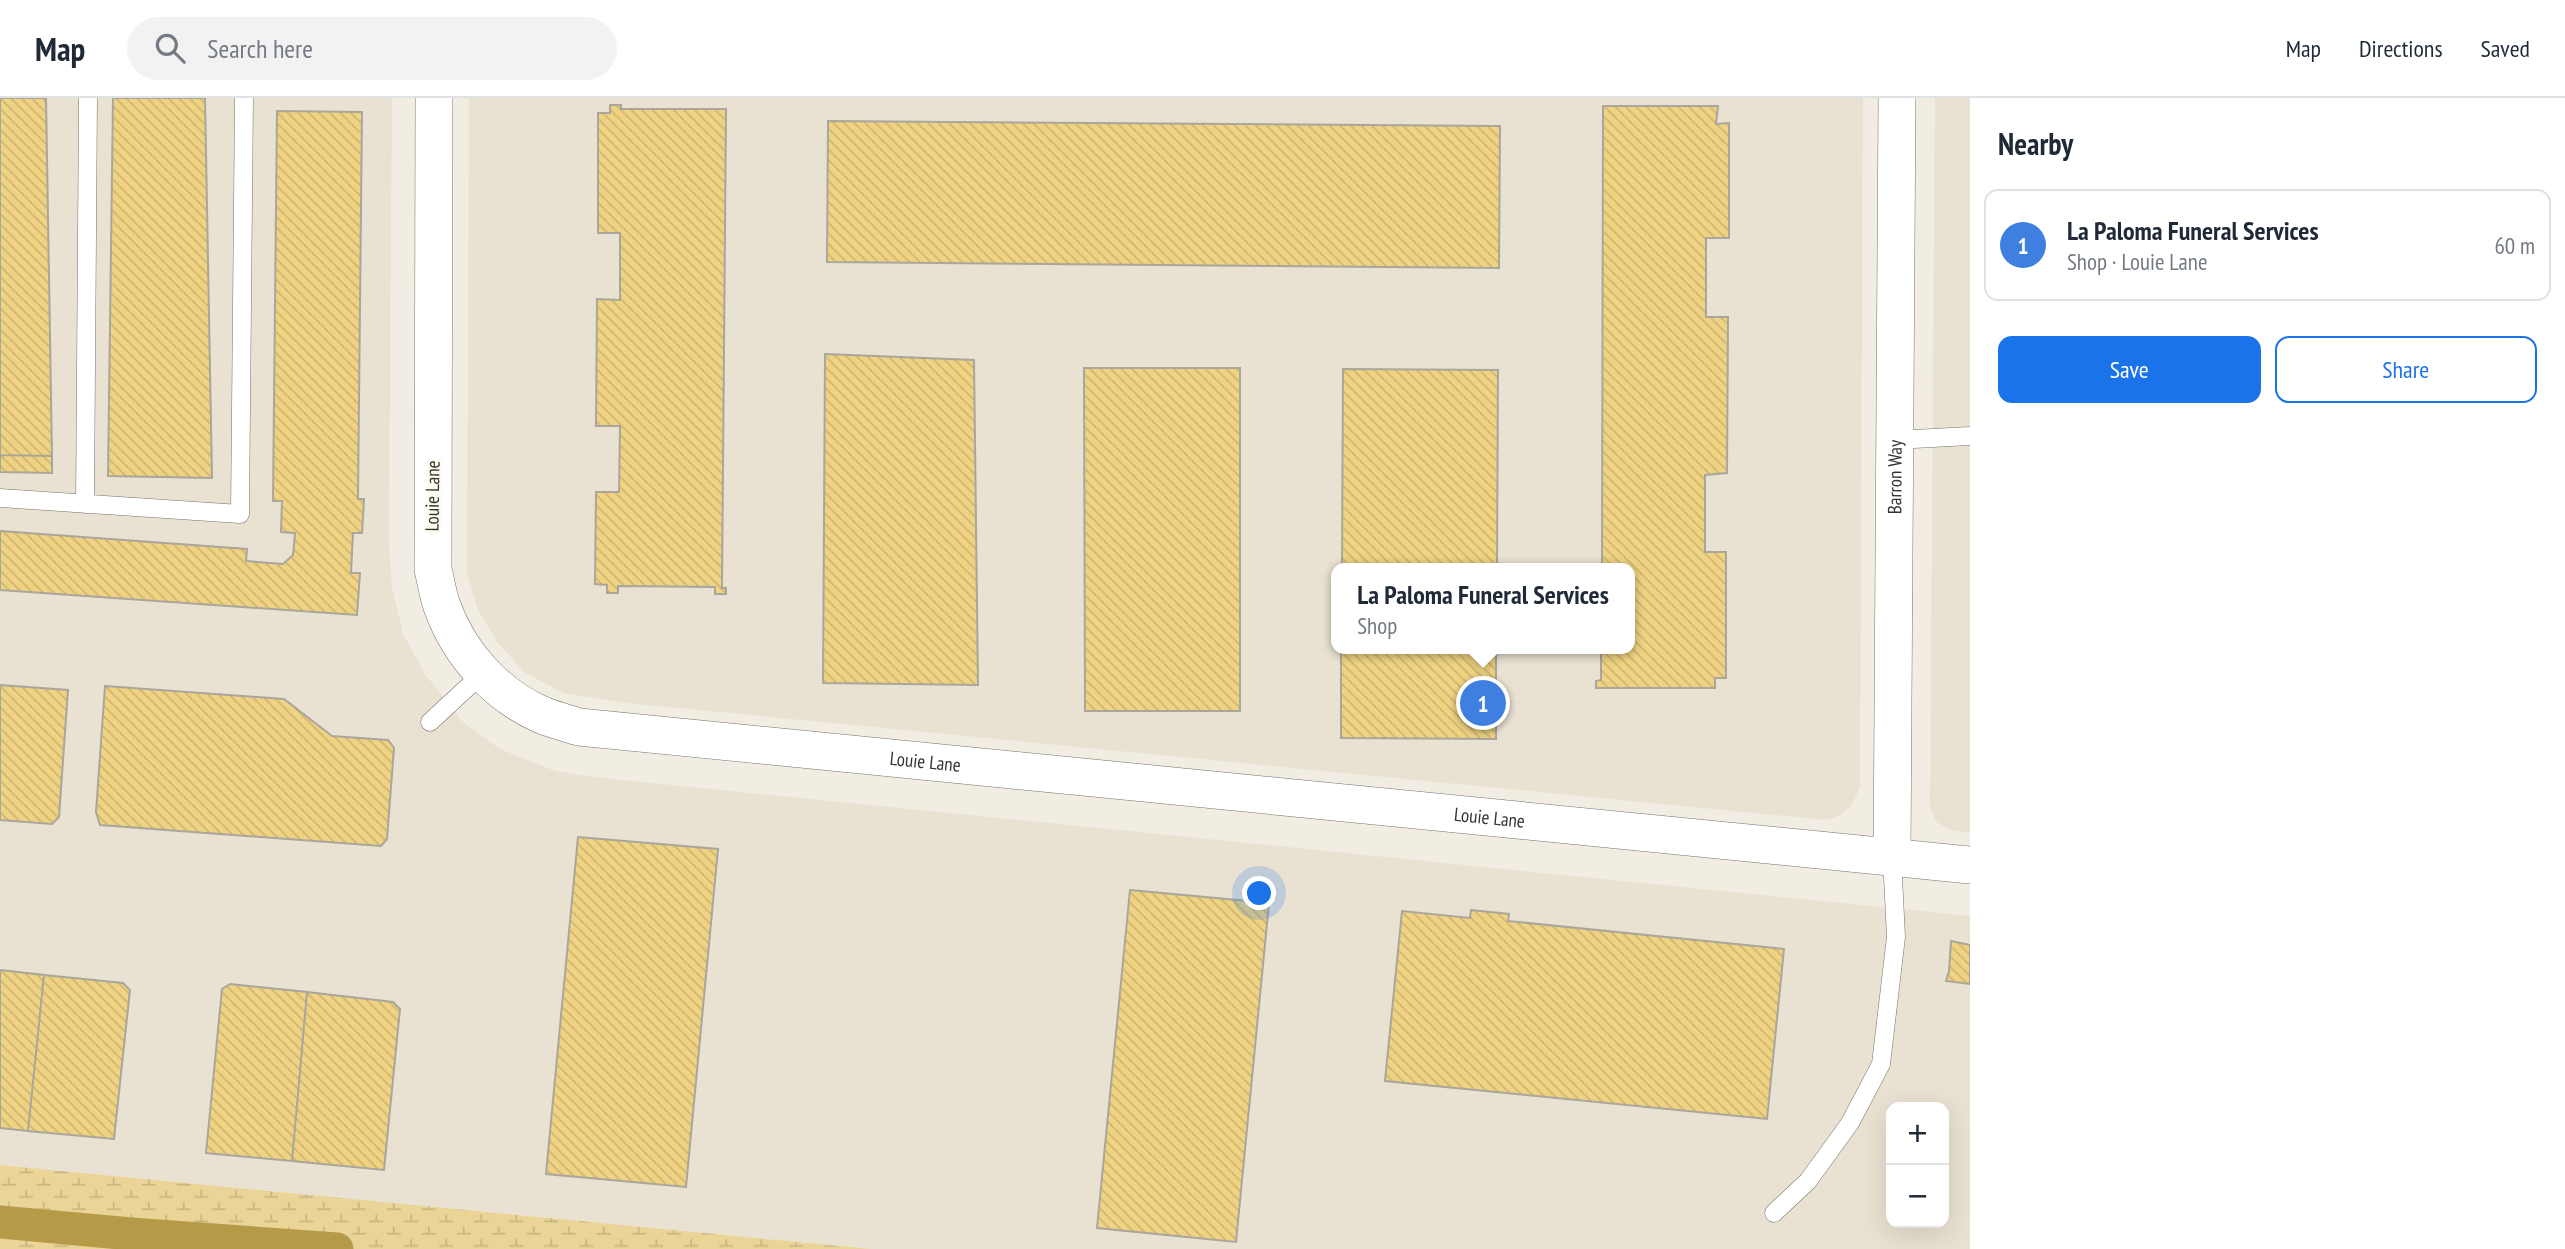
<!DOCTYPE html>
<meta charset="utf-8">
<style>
body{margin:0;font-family:"PT Sans Narrow",sans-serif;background:#f2f2f3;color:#1f2937}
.controls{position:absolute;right:21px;bottom:21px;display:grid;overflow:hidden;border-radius:14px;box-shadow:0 7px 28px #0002}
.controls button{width:63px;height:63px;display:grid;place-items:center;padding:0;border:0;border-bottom:2px solid #e0e1e3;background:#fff;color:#1f2937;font:35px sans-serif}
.you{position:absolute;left:1260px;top:796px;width:24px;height:24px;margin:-18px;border:5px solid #fff;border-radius:50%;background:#1a73e8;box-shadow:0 0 0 10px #1a73e833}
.badge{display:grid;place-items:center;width:46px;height:46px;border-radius:50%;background:#1a73e8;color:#fff;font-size:23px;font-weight:700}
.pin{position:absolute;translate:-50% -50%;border:4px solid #fff;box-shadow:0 2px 7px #0006}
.popup{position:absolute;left:1331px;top:465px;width:304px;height:91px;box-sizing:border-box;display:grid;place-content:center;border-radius:14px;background:#fff;filter:drop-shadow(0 2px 5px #0005);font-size:23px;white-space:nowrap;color:#747a83}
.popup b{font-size:26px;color:#1f2937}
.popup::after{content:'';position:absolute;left:50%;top:100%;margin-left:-14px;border:14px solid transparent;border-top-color:#fff}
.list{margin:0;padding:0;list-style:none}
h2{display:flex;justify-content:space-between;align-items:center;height:91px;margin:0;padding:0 28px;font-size:30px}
h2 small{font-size:23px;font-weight:400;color:#747a83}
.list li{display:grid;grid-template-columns:46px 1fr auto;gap:21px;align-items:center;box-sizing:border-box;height:112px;margin:0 14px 14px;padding:0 14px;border:2px solid #e0e1e3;border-radius:14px}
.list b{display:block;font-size:26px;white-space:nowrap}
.list p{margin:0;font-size:23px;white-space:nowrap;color:#747a83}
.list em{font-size:23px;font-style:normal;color:#747a83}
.actions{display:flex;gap:14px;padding:21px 28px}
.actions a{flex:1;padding:16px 0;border:2px solid #1a73e8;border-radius:14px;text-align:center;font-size:24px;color:#1a73e8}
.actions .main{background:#1a73e8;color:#fff}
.icon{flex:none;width:38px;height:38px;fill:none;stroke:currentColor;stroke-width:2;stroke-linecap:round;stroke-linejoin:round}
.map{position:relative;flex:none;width:1970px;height:1151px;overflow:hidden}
header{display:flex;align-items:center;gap:42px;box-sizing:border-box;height:98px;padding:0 35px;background:#fff;border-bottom:2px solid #e0e1e3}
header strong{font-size:33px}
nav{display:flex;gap:38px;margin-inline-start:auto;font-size:24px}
.search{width:490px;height:63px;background:#f2f2f3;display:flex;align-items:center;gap:18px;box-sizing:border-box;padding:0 24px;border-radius:38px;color:#747a83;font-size:26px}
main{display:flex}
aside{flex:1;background:#fff}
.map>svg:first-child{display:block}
</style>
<header>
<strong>Map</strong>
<div class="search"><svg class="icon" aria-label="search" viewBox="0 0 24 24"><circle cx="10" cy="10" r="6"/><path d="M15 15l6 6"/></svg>Search here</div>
<nav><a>Map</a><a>Directions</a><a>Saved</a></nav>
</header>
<main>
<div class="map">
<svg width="1970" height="1151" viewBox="0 0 1970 1151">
<defs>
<pattern id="wetland-marsh" width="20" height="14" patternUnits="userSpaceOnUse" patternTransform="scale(1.75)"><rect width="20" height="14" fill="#ead497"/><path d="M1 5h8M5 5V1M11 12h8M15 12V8" fill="none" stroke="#c9b783"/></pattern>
<pattern id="building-back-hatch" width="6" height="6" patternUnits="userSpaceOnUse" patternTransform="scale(1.75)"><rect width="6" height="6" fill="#f0d382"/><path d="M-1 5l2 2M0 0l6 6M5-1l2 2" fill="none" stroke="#ceb671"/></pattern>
</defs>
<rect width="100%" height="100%" fill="#f1ede3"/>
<!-- built -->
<path fill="#e9e2d2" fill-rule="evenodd" d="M0,0H392L389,445L392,489L403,536L425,576L463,624L500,651L555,673L593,679L1970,818V1151H871L0,1067ZM1891,1009H1944V1125H1891Z
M469,0H1863L1860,689L1852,707L1840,717L1827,722L627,605L563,595L524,574L497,544L478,512L467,475ZM1336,470H1630V551H1336Z
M1935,0H1970V734L1953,733L1936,724L1930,708Z"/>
<!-- wetland -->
<path fill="url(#wetland-marsh)" d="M0,1067L871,1151H0Z"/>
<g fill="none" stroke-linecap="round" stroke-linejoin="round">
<!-- canal -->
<path stroke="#b59a48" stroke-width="33" d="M0,1124L131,1136L337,1151"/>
</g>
<!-- building -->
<path fill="url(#building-back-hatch)" stroke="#a9a69c" stroke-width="2" d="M0,0H46L52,358L0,357Z
M113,0H205L212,380L108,378Z
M610,7H621V11H726L722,490H726V496H715V489L618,488V495H607V487L595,486L596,394H619L620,328H596L597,201L620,202V135H598V15H610Z
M1603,8H1718L1716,26L1729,25V140H1706V219H1728L1727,375L1705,377V454H1726V580H1715V590H1596V583L1601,582V551H1630V470H1602Z
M277,13L362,14L358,401H364L362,435H353L351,475H360L357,517L0,492V433L247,451L246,463L283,466L293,457L295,435L281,434L282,403H273Z
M828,23L1500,28L1499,170L827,164Z
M825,256L974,262L978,587L823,585Z
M1084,270H1240V613H1085Z
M1343,271L1498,272L1497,470H1342Z
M0,357L52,358V375L0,374Z
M1341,551H1496V641L1341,640Z
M0,587L68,592L59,719L52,726L0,722Z
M105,588L284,601L332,638L388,642L394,650L387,741L381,748L100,727L96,714Z
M578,739L718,751L686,1089L546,1076Z
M1130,792L1269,805L1236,1144L1097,1130Z
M1471,812L1509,816L1508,823L1784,851L1767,1021L1385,983L1402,813L1470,820Z
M1951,843L1970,847V886L1946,883L1949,873Z
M0,872L44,877L28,1033L0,1030Z
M44,877L123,885L130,892L114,1041L28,1033Z
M230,886L307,894L292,1063L206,1055L222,891Z
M307,894L393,904L400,911L384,1072L292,1063Z"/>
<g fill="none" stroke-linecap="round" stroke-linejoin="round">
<defs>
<path id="lane" d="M1895,342L1970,338
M0,400L240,416L244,0
M85,406L88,0
M430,624L483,575
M1774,1115L1808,1083L1850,1025L1881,966L1896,839L1892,759"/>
<g id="street">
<path id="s1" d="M434,0L433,471C436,484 438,497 442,508C459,556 496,597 542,617C554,622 567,625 579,629L1970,767"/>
<path id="s2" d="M1892,759L1897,0"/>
</g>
</defs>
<!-- lane casing -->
<use href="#lane" stroke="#76736a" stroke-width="19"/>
<!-- street casing -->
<use href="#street" stroke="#76736a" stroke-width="38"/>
<!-- lane -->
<use href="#lane" stroke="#fff" stroke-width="18"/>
<!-- street -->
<use href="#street" stroke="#fff" stroke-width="37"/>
</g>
<g text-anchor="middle" stroke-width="6" stroke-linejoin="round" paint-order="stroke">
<!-- street labels -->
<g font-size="19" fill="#373531" stroke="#fefbf0">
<text dy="7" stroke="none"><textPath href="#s2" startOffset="380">Barron Way</textPath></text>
<text transform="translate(432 398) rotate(-89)" y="7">Louie Lane</text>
<text dy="7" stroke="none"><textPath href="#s1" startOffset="1048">Louie Lane</textPath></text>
<text dy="7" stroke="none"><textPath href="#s1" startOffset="1615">Louie Lane</textPath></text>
</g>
</g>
</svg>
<div class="controls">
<button>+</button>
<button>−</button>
</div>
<div class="you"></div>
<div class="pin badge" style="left:1483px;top:605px;background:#3f7fe0">1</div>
<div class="popup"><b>La Paloma Funeral Services</b>Shop</div>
</div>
<aside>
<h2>Nearby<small></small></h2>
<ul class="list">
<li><span class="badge" style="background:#3f7fe0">1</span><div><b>La Paloma Funeral Services</b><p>Shop · Louie Lane</p></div><em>60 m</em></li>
</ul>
<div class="actions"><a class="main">Save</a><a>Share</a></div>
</aside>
</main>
